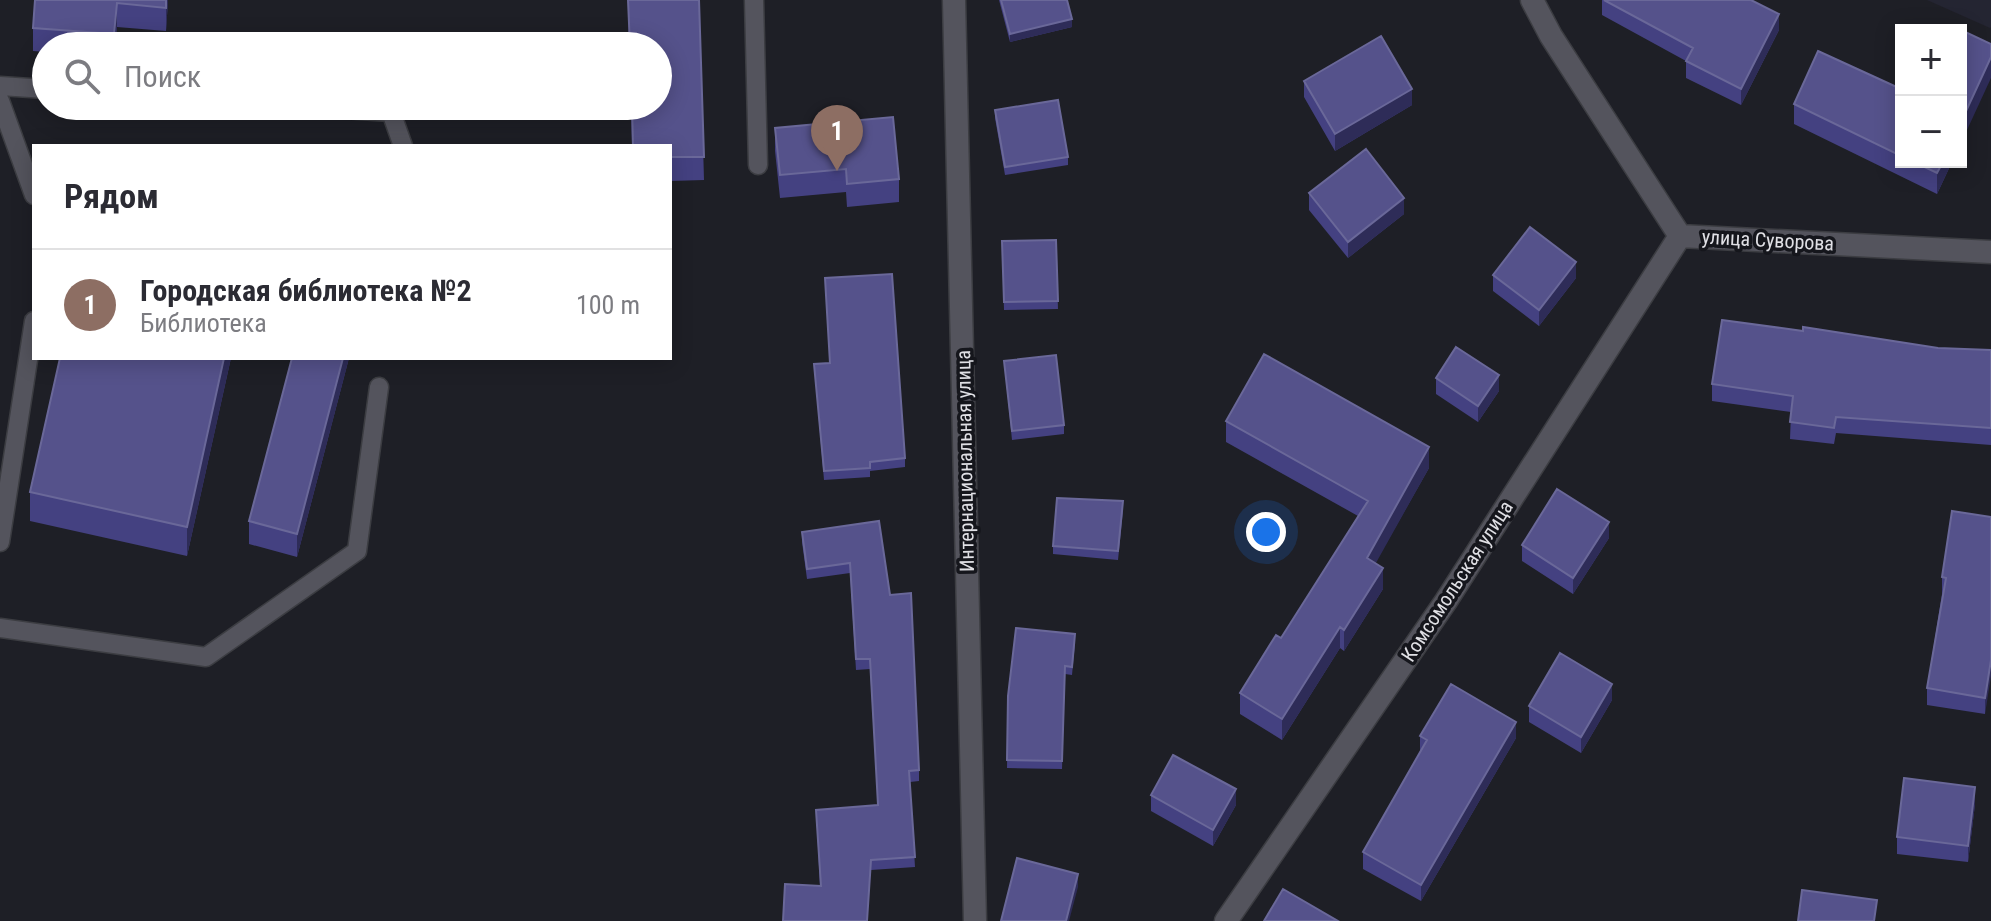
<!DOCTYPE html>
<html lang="ru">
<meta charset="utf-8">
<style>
body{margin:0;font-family:"Roboto Condensed",sans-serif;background:#f2f2f3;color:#2b2b33}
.controls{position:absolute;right:24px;top:24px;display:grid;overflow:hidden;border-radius:0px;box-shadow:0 4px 20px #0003}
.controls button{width:72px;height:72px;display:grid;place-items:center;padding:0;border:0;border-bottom:2px solid #e1e1e2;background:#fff;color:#2b2b33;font:40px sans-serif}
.you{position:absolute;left:1266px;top:532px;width:28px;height:28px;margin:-20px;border:6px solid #fff;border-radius:50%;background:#1a73e8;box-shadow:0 0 0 12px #1a73e833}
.badge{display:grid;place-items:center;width:52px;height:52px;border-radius:50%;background:#d93025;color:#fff;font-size:26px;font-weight:700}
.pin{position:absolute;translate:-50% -66px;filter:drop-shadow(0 2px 4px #0008)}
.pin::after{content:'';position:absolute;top:42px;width:28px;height:24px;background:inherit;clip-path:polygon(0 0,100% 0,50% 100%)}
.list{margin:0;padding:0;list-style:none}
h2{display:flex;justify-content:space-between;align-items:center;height:104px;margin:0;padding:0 32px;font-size:34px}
h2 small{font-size:26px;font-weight:400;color:#7c7c81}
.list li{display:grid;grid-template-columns:52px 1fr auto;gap:24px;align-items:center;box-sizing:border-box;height:112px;padding:0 32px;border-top:2px solid #e1e1e2}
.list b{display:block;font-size:30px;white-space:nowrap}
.list p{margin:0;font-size:26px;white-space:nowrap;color:#7c7c81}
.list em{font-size:26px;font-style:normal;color:#7c7c81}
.icon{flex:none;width:44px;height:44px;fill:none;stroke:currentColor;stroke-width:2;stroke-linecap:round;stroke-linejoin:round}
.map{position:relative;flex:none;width:1991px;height:921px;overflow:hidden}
.search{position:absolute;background:#fff;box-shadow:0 4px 20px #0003;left:32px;top:32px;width:640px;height:88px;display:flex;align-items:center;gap:20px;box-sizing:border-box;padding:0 28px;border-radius:44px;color:#7c7c81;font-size:30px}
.panel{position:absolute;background:#fff;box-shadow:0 4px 20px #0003;left:32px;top:144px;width:640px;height:216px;border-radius:0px}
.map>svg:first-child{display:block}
</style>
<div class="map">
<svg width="1991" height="921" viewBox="0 0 1991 921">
<rect width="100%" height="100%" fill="#1e1f26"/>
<!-- built -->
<path fill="#242532" d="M1927,0H1991V27L1990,28Z"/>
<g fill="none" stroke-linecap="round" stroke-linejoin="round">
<defs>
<path id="service" d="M754,0L758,165
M0,86L46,89
M0,101L34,195
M298,106L391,112L403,146
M0,542L34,321
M0,628L206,657L357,551L379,387"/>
<path id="minor" d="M954,0L975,921
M1532,0L1551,36L1680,236L1991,252
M1226,921L1446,601L1680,236"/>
</defs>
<!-- service casing -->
<use href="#service" stroke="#3c3d42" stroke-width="21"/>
<!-- minor casing -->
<use href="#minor" stroke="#3c3d42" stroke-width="25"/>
<!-- service -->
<use href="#service" stroke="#54545d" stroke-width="18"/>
<!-- minor -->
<use href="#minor" stroke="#54545d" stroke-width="22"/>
</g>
<!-- wall -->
<path fill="#444181" d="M35,0H168L166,31L117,27L115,46H46V52L33,51V28Z
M628,0H699L704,180L670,181V146H632L631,106H658V46H629Z
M999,0H1067L1072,27L1010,42Z
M1602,0H1751L1779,30L1741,105L1686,78V61L1602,15Z
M1304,81L1412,105L1335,151L1304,97Z
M1901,89V162H1952L1937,194L1794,124V104Z
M995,110L1068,157V165L1005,175L995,118Z
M775,128L899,179V202L847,207L846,192L780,198L775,151Z
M1309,193L1404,214L1348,258L1309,210Z
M1056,240L1058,309L1004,310L1002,241Z
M1493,275L1576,278L1539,326L1493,291Z
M1803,331L1938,348L1991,350V445L1836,433L1834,444L1790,439L1791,412L1712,401V384Z
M60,358H231L187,556L30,521V492Z
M292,358H349L297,557L249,544V521Z
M1004,361L1064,425V434L1012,440Z
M814,364L905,458V467L870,471V477L824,480Z
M1436,378L1499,391L1478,422L1436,394Z
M1226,421L1429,468L1375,563L1383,589L1344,651L1340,648L1282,740L1240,714V693L1281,638L1358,516L1226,442Z
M1123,510L1118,560L1053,554V546Z
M1991,517L1985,714L1927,705V688L1942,594V577Z
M879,521L890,595L919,770V781L910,782L915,867L871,870L820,886L816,810L878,805L870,669L856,670L850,573L807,579L802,542V532Z
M1609,538L1573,594L1522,561V545Z
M1075,643L1072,675L1065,674L1062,769L1007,768L1008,696Z
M1612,700L1581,753L1529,722V706Z
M1420,736L1516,738L1421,901L1363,869V852L1420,752Z
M1151,795L1236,805L1213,846L1151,811Z
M1975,804L1968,862L1897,854V837Z"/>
<!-- shaded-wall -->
<path fill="#2e2c58" d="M166,0H168L166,31Z
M117,3V27L114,46V34Z
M1779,14V30L1741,105V89Z
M1072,19V27L1010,42V34Z
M1991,57V78L1961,143V122Z
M1412,89V105L1335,151V134Z
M1943,162H1952L1937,194V173Z
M1404,198V214L1348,258V242Z
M1576,262V278L1539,326V310Z
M224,358H231L187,556V527Z
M343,358H349L297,557V534Z
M1499,375V391L1478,422V406Z
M1429,447V468L1367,579V558Z
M1609,522V538L1573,594V578Z
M1383,568V589L1344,651V630Z
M1340,627V648L1282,740V719Z
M1991,660V676L1985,714V698Z
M1612,684V700L1581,753V737Z
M1516,722V738L1421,901V885Z
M1975,787V804L1968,862V846Z
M1236,789V805L1213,846V830Z
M1078,874V887L1069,921H1066Z"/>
<!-- building -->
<path fill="#55528b" stroke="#6a6899" stroke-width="2" d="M35,0H166V8L117,3L114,34L33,28Z
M628,0H699L704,157H670V146H633L632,106H658V46H630Z
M1001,0H1067L1072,19L1010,34Z
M1604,0H1751L1779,14L1741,89L1686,61L1693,48Z
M1951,26L1960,30H1949Z
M1961,30L1991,44V57L1961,122Z
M1381,36L1412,89L1335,134L1304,81Z
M1818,51L1901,89V156L1794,104Z
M1058,100L1068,157L1005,167L995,110Z
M893,117L899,179L847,184L846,169L780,175L775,128Z
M1366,149L1404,198L1348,242L1309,193Z
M1914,162H1943L1937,173Z
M1530,227L1576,262L1539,310L1493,275Z
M1056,240L1058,301L1004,302L1002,241Z
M892,274L905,458L870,462V468L824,471L814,364L830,363L825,278Z
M1722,320L1803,331V327L1938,348L1991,350V428L1836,417L1834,428L1790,422L1793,396L1712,384Z
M1456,347L1499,375L1478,406L1436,378Z
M1264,354L1429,447L1367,558L1383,568L1344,630L1340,627L1282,719L1240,693L1276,635L1281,638L1368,501L1226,421Z
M1056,355L1064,425L1012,431L1004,361Z
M60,358H224L187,527L30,492Z
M292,358H343L297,534L249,521Z
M1557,489L1609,522L1573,578L1522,545Z
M1057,498L1123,501L1118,551L1053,546Z
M1952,511L1991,517V660L1985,698L1927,688L1946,578L1942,577Z
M879,521L890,595L911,593L919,770L909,771L915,857L871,860L867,921H783L785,884L821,886L816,810L878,805L870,659H856L850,563L807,569L802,532Z
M1016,628L1075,634L1072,667L1065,666L1062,761L1007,760L1008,696Z
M1560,653L1612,684L1581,737L1529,706Z
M1451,684L1516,722L1421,885L1363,852L1427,740L1420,736Z
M1173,755L1236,789L1213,830L1151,795Z
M1904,778L1975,787L1968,846L1897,837Z
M1017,858L1078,874L1066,921H1001Z
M1283,889L1338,921H1264Z
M1802,890L1877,900L1874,921H1798Z"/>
<g text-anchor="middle" stroke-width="7" stroke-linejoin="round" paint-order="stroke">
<!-- street labels -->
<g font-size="20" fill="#e0e0e5" stroke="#15161c">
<text transform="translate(1768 240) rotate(3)" y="7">улица Суворова</text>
<text transform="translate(965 461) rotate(-91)" y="7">Интернациональная улица</text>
<text transform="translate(1457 581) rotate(-57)" y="7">Комсомольская улица</text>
</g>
</g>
</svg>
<div class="controls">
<button>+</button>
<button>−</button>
</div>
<div class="you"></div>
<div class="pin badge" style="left:837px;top:171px;background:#8d6e63">1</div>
<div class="search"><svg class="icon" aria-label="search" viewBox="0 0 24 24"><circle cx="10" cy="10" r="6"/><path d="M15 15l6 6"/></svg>Поиск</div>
<section class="panel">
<h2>Рядом<small></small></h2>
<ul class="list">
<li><span class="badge" style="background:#8d6e63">1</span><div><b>Городская библиотека №2</b><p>Библиотека</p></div><em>100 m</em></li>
</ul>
</section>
</div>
